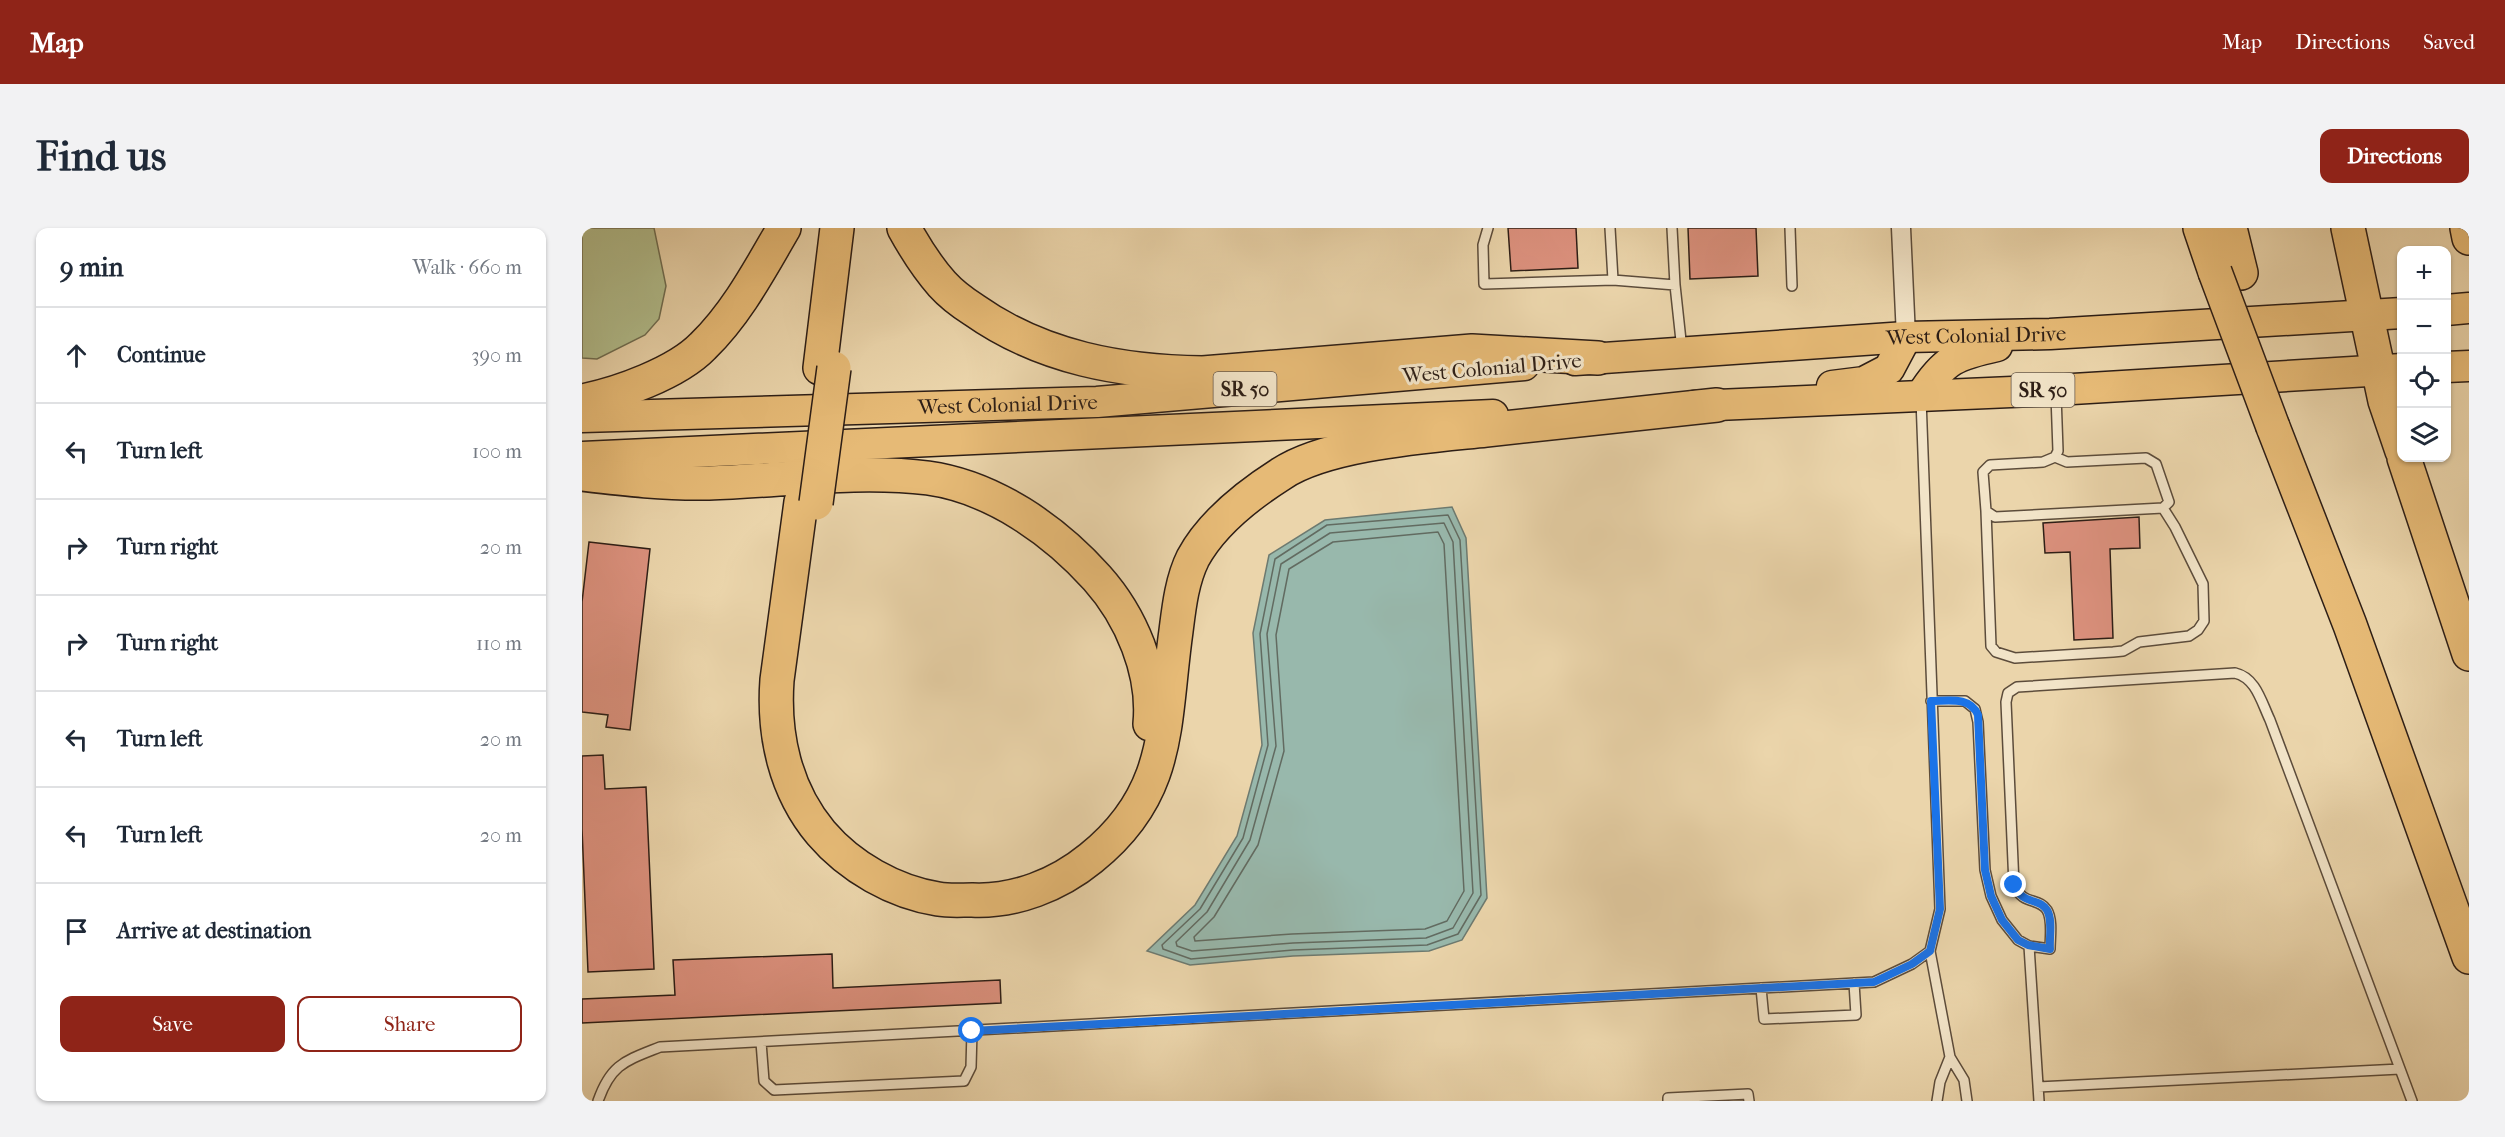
<!DOCTYPE html>
<meta charset="utf-8">
<style>
body{margin:0;font-family:"IM FELL French Canon",serif;background:#f2f2f3;color:#1f2937}
.controls{position:absolute;right:18px;top:18px;display:grid;overflow:hidden;border-radius:12px;box-shadow:0 2px 4px #0004}
.controls button{width:54px;height:54px;display:grid;place-items:center;padding:0;border:0;border-bottom:2px solid #e0e1e3;background:#fff;color:#1f2937;font:30px sans-serif}
.stop{position:absolute;width:18px;height:18px;margin:-14px;border:4px solid #1a73e8;border-radius:50%;background:#fff}
.stop.end{background:#1a73e8;border-color:#fff;box-shadow:0 2px 6px #0008}
.list{margin:0;padding:0;list-style:none}
h2{display:flex;justify-content:space-between;align-items:center;height:78px;margin:0;padding:0 24px;font-size:26px}
h2 small{font-size:20px;font-weight:400;color:#747a83}
.list li{display:grid;grid-template-columns:39px 1fr auto;gap:18px;align-items:center;box-sizing:border-box;height:96px;padding:0 24px;border-top:2px solid #e0e1e3}
.list b{display:block;font-size:22px;white-space:nowrap}
.list em{font-size:20px;font-style:normal;color:#747a83}
.actions{display:flex;gap:12px;padding:18px 24px}
.actions a{flex:1;padding:14px 0;border:2px solid #8f2418;border-radius:12px;text-align:center;font-size:21px;color:#8f2418}
.actions .main{background:#8f2418;color:#fff}
.icon{flex:none;width:33px;height:33px;fill:none;stroke:currentColor;stroke-width:2;stroke-linecap:round;stroke-linejoin:round}
.map{position:relative;flex:none;width:1887px;height:873px;overflow:hidden;border-radius:12px}
header{display:flex;align-items:center;gap:36px;box-sizing:border-box;height:84px;padding:0 30px;background:#8f2418;color:#fff}
header strong{font-size:28px}
nav{display:flex;gap:33px;margin-inline-start:auto;font-size:21px}
.intro{display:flex;align-items:center;justify-content:space-between;box-sizing:border-box;height:144px;padding:0 36px}
h1{margin:0;font-size:42px}
.button{padding:15px 27px;border-radius:12px;background:#8f2418;color:#fff;font-size:21px;font-weight:700}
main{display:flex;gap:36px;padding:0 36px}
aside{flex:1;background:#fff;border-radius:12px;box-shadow:0 2px 4px #0004}
.map>svg:first-child{display:block}
</style>
<header>
<strong>Map</strong>
<nav><a>Map</a><a>Directions</a><a>Saved</a></nav>
</header>
<div class="intro"><h1>Find us</h1><a class="button">Directions</a></div>
<main>
<aside>
<h2>9 min<small>Walk · 660 m</small></h2>
<ul class="list">
<li><svg class="icon" aria-label="ahead" viewBox="0 0 24 24"><path d="M12 20V5M6 11l6-6 6 6"/></svg><div><b>Continue</b></div><em>390 m</em></li>
<li><svg class="icon" aria-label="left" viewBox="0 0 24 24"><path d="M17 20v-9H6M10 6l-5 5 5 5"/></svg><div><b>Turn left</b></div><em>100 m</em></li>
<li><svg class="icon" aria-label="right" viewBox="0 0 24 24"><path d="M7 20v-9h11M14 6l5 5-5 5"/></svg><div><b>Turn right</b></div><em>20 m</em></li>
<li><svg class="icon" aria-label="right" viewBox="0 0 24 24"><path d="M7 20v-9h11M14 6l5 5-5 5"/></svg><div><b>Turn right</b></div><em>110 m</em></li>
<li><svg class="icon" aria-label="left" viewBox="0 0 24 24"><path d="M17 20v-9H6M10 6l-5 5 5 5"/></svg><div><b>Turn left</b></div><em>20 m</em></li>
<li><svg class="icon" aria-label="left" viewBox="0 0 24 24"><path d="M17 20v-9H6M10 6l-5 5 5 5"/></svg><div><b>Turn left</b></div><em>20 m</em></li>
<li><svg class="icon" aria-label="arrive" viewBox="0 0 24 24"><path d="M6 21V4h12l-3 4 3 4H6"/></svg><div><b>Arrive at destination</b></div></li>
</ul>
<div class="actions"><a class="main">Save</a><a>Share</a></div>
</aside>
<div class="map">
<svg width="1887" height="873" viewBox="0 0 1887 873">
<rect width="100%" height="100%" fill="#ebd5ab"/>
<filter id="stains"><feTurbulence type="fractalNoise" baseFrequency=".00333" numOctaves="4"/><feColorMatrix values="0 0 0 0 .2 0 0 0 0 .09 0 0 0 0 .02 0 0 0 .5 -.17"/></filter>
<radialGradient id="worn" r=".72"><stop offset=".6" stop-color="#630" stop-opacity="0"/><stop offset="1" stop-color="#630" stop-opacity=".3"/></radialGradient>
<!-- green -->
<path fill="#b2be8d" stroke="#706e52" stroke-width="1.5" d="M0,0H72L84,58L77,91L63,107L15,131L0,130Z"/>
<!-- water -->
<path fill="#98b8ac" stroke="#6d7a70" stroke-width="1.5" d="M870,279L884,310L905,670L880,712L847,723L711,728L608,737L565,723L613,677L655,608L680,517L671,405L687,327L743,292Z"/>
<g fill="none" stroke-linecap="round" stroke-linejoin="round">
<!-- shore -->
<path stroke="#626b61" stroke-width="1.5" d="M866,287L878,312L899,667L876,706L845,717L711,722L609,731L581,721L580,717L618,681L661,610L686,517L678,406L693,331L745,297Z
M862,295L871,314L891,665L871,700L844,710L711,715L610,723L595,718L594,714L625,684L668,612L694,518L685,406L699,336L748,305Z
M856,304L862,316L882,663L865,693L843,701L710,706L613,713L612,709L632,689L676,617L702,523L694,407L707,341L751,314Z"/>
</g>
<!-- building -->
<path fill="#dc917e" stroke="#2d1e16" stroke-width="1.5" d="M926,0H994L996,40L929,43Z
M1106,0H1174L1176,48L1108,51Z
M1557,289L1558,320L1528,321L1531,410L1492,412L1488,324L1463,325L1461,295Z
M7,314L68,321L48,502L24,499L26,487L0,484V374Z
M21,527L23,561L64,559L72,741L6,744L0,601V528Z
M250,726L251,760L418,752L419,775L0,795V771L93,767L91,732Z"/>
<g fill="none" stroke-linecap="round" stroke-linejoin="round">
<defs>
<path id="service" d="M906,0L901,17L902,56L1031,52L1028,0
M1090,0L1093,57
M1208,0L1210,58
M1031,52L1093,57L1100,122
M1473,229L1485,234L1564,230L1574,236L1587,274L1581,280L1413,289L1404,283L1401,244L1408,237L1461,234L1473,229L1476,223L1474,167
M1404,283L1409,418L1414,424L1433,430L1531,424L1541,423L1557,414L1607,408L1616,402L1622,393L1621,356L1593,299L1581,280
M1349,473H1383L1393,481L1396,494L1403,642L1409,668L1420,692L1436,712L1447,718L1468,721C1468,710 1471,692 1465,682C1457,669 1441,678 1432,657L1424,474L1426,465L1435,459L1653,445C1674,450 1679,473 1688,492L1830,873
M1447,718L1457,873
M1348,723L1368,829
M1179,760L1182,791L1274,787L1272,755
M179,814L182,853L192,862L382,853L389,839L390,803
M1456,859L1818,841
M16,873C29,836 43,833 78,819L1292,754L1330,736L1348,723L1358,681L1339,171
M1086,873V870L1166,866L1167,873
M1355,873L1358,854L1368,829L1382,852L1385,873"/>
<path id="minor" d="M1319,0L1324,109"/>
<g id="trunk">
<path d="M1864,82L1887,80"/>
<path id="s1" d="M993,132L1324,109L1468,106L1820,85"/>
<path d="M1864,139L1887,138"/>
<path d="M1250,158L1282,154L1307,141L1324,109"/>
<path d="M1339,168C1362,131 1374,127 1415,118"/>
<path d="M1112,178L1474,162L1820,141"/>
<path id="s2" d="M0,189L515,174L942,137"/>
<path d="M0,229L911,187"/>
</g>
<path id="motorway" d="M322,0C333,20 345,39 360,56C369,66 381,75 392,82C460,130 540,144 621,145L890,123L1016,130
M1618,0L1633,44
M1648,0L1659,45
M1766,0L1803,173L1820,223
M1885,0L1887,10
M238,140L255,0
M0,173C36,166 95,145 121,118C155,85 178,41 202,0
M1691,199L1768,397L1887,729
M1822,230L1887,426
M0,246C42,251 84,256 127,255C199,253 274,241 346,250C411,259 472,302 515,350C549,388 573,444 568,496
M219,274L195,452C191,507 203,562 239,605C268,639 312,664 356,671C367,673 379,672 390,672C433,674 476,657 509,630C590,565 581,496 594,403C597,379 600,352 611,330C630,295 666,267 699,246C745,215 848,208 904,202C981,194 1058,185 1135,177"/>
</defs>
<!-- service casing -->
<use href="#service" stroke="#5c4c3b" stroke-width="12"/>
<!-- minor casing -->
<use href="#minor" stroke="#5c4c3b" stroke-width="21"/>
<!-- trunk casing -->
<use href="#trunk" stroke="#2d1e16" stroke-width="33"/>
<!-- motorway casing -->
<use href="#motorway" stroke="#2d1e16" stroke-width="36"/>
<!-- service -->
<use href="#service" stroke="#f2e4c8" stroke-width="9"/>
<!-- minor -->
<use href="#minor" stroke="#f2e4c8" stroke-width="18"/>
<!-- trunk -->
<use href="#trunk" stroke="#e6ba76" stroke-width="30"/>
<!-- motorway -->
<use href="#motorway" stroke="#e6ba76" stroke-width="33"/>
<defs>
<path id="motorway-bridge" d="M1633,44L1691,199
M234,275L252,140"/>
</defs>
<!-- motorway-bridge casing -->
<use href="#motorway-bridge" stroke="#2d1e16" stroke-width="36" stroke-linecap="butt"/>
<!-- motorway-bridge -->
<use href="#motorway-bridge" stroke="#e6ba76" stroke-width="33"/>
</g>
<g fill="none" stroke-linecap="round" stroke-linejoin="round">
<!-- route -->
<path stroke="#1a73e8" stroke-width="8" d="M390,803L1292,754L1330,736L1348,723L1358,681L1349,473C1366,473 1388,468 1396,487L1403,642L1409,668L1420,692L1436,712L1446,717L1468,721C1467,710 1471,692 1465,682C1457,669 1441,678 1432,657"/>
</g>
<g text-anchor="middle" stroke-width="6" stroke-linejoin="round" paint-order="stroke">
<!-- shield labels -->
<g fill="#f2e4c8" stroke="#68594b" stroke-width="1.5">
<rect x="631.5" y="144" width="63" height="34" rx="4.5"/>
<rect x="1429.5" y="145" width="63" height="34" rx="4.5"/>
</g>
<g font-size="20" font-weight="bold" fill="#2d1e16">
<text x="663" y="168">SR 50</text>
<text x="1461" y="169">SR 50</text>
</g>
<!-- street labels -->
<g font-size="21" fill="#2d1e16" stroke="#f2e4c8">
<text dy="7" stroke="none"><textPath href="#s1" startOffset="402">West Colonial Drive</textPath></text>
<text transform="translate(910 140) rotate(-5)" y="7">West Colonial Drive</text>
<text dy="7" stroke="none"><textPath href="#s2" startOffset="426">West Colonial Drive</textPath></text>
</g>
</g>
<rect width="100%" height="100%" filter="url(#stains)"/>
<rect width="100%" height="100%" fill="url(#worn)"/>
</svg>
<div class="controls">
<button>+</button>
<button>−</button>
<button><svg class="icon" aria-label="locate" viewBox="0 0 24 24"><circle cx="12" cy="12" r="6"/><path d="M12 2v4M12 18v4M2 12h4M18 12h4"/></svg></button>
<button><svg class="icon" aria-label="layers" viewBox="0 0 24 24"><path d="M12 4l9 5-9 5-9-5zM3 14l9 5 9-5"/></svg></button>
</div>
<div class="stop" style="left:390px;top:803px"></div>
<div class="stop end" style="left:1432px;top:657px"></div>
</div>
</main>
